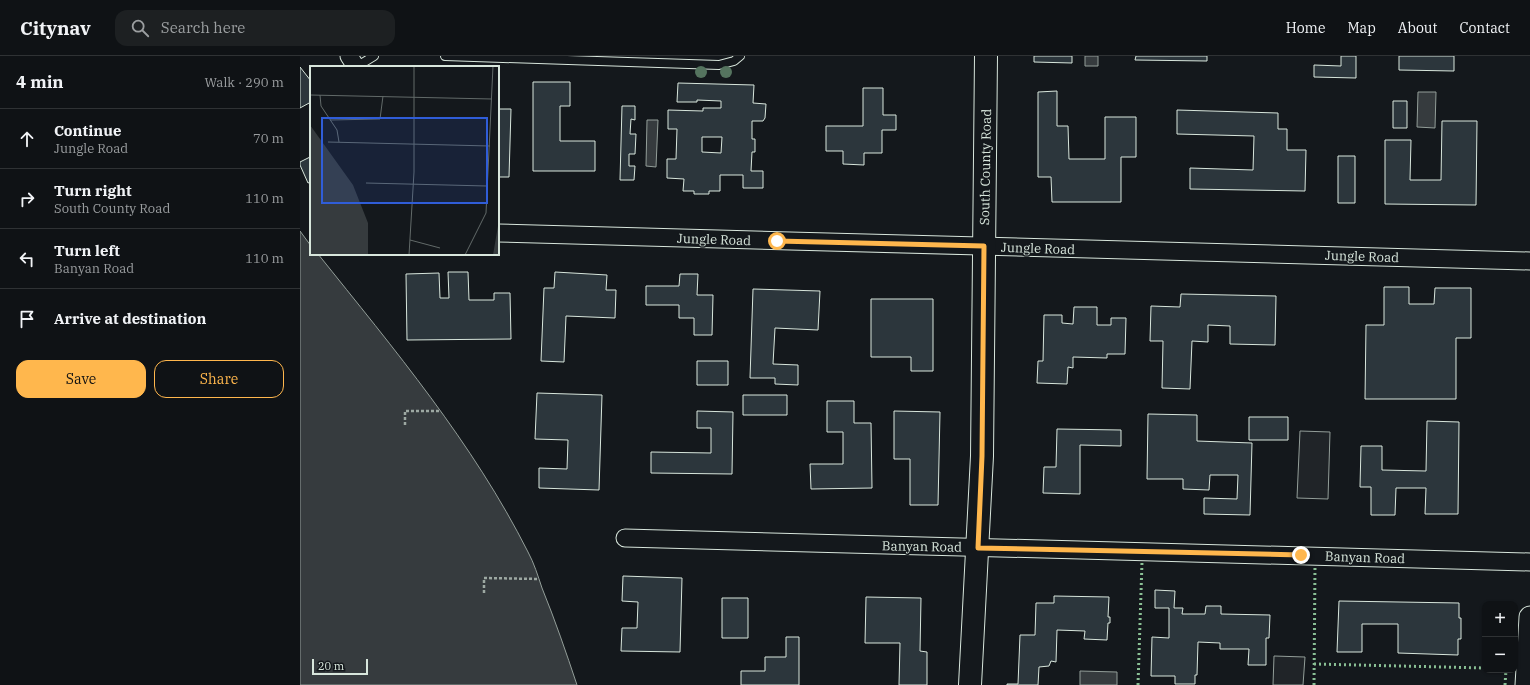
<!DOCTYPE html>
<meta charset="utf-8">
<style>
body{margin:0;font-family:"IBM Plex Serif",serif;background:#1d2022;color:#f1f3f6}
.controls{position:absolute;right:12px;bottom:12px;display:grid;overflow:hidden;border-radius:8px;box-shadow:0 1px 3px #0004}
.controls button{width:36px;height:36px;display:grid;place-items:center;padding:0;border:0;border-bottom:1px solid #2f3234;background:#0f1215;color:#f1f3f6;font:20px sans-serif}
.scale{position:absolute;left:12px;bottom:10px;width:56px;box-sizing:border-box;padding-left:4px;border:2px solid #d8e6dc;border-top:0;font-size:11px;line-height:14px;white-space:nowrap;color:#d8e6dc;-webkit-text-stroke:3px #14181c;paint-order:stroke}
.stop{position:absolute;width:12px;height:12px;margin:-9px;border:3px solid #ffb74d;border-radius:50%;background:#fff}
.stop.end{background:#ffb74d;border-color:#fff;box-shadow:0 1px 4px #0008}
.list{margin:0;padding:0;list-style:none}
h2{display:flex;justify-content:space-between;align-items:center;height:52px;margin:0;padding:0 16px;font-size:17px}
h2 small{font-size:13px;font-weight:400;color:#9b9ea0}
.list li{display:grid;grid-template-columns:26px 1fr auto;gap:12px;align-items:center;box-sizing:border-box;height:60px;padding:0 16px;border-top:1px solid #2f3234}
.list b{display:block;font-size:15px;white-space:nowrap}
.list p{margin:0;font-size:13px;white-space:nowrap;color:#9b9ea0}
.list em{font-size:13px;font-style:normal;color:#9b9ea0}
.actions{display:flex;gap:8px;padding:12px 16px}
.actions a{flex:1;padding:9px 0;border:1px solid #ffb74d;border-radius:12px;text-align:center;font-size:14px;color:#ffb74d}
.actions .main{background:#ffb74d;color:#111}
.icon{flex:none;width:22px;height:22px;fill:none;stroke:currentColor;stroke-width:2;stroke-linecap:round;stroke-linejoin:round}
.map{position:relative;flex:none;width:1230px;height:629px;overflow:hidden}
header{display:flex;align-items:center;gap:24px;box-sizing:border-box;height:56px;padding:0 20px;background:#0f1215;border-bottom:1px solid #2f3234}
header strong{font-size:19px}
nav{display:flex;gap:22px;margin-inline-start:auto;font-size:14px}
.search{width:280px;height:36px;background:#1d2022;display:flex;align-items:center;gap:10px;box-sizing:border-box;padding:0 14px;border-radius:12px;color:#9b9ea0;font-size:15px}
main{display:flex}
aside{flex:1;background:#0f1215}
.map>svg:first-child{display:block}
</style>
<header>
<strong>Citynav</strong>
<div class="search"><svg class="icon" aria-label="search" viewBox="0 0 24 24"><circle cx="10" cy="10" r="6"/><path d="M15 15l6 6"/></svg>Search here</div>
<nav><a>Home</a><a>Map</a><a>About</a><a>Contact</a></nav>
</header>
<main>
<aside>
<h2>4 min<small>Walk · 290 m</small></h2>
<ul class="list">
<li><svg class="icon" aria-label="ahead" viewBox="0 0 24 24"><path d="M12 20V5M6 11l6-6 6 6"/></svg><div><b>Continue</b><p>Jungle Road</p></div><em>70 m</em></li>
<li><svg class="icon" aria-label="right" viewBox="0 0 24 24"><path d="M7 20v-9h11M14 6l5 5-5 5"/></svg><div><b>Turn right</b><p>South County Road</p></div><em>110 m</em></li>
<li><svg class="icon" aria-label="left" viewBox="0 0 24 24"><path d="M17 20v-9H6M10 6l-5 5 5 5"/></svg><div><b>Turn left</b><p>Banyan Road</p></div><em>110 m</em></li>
<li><svg class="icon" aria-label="arrive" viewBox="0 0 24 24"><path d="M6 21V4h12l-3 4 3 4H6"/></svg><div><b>Arrive at destination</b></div></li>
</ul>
<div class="actions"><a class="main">Save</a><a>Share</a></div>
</aside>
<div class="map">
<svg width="1230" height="629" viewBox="0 0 1230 629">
<rect width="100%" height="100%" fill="#14181c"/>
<!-- green -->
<path fill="#202428" stroke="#939e99" d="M1000,375L1030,376L1028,443L997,442Z
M974,600L1005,601L1003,629H973Z"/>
<!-- water -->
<path fill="#363b3e" stroke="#939e99" d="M785,0H798V10H785Z
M1118,36H1136L1135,72L1117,71Z
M347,64H358L356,111L346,110Z
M0,175L11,190V198H18C94,293 173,387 228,496C234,507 238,520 242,532C255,564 266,596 277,629H0Z
M780,615L817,616V629H780Z"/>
<!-- building -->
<path fill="#2c363c" stroke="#d8e6dc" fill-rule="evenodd" d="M734,0H772V7L734,6Z
M836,0H907V5L835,4Z
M1041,0H1056V22L1014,21V9L1041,10Z
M1099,0H1154V15L1099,14Z
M0,11L11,25V46L0,52Z
M233,26H270V50H260V85H295V115H233Z
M378,27L454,29L453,47L466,48L465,62L463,65H452V83H455V96H452L451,115H463V132H443V119H420V135H409V138H394V135H383L384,123L367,122V103H376L377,73H368V54L403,55V52H421V45L397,44V46H377ZM402,81H422L421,97L402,96Z
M563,32H583V59H596V74H582V97H564V109L543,108V95H526V70H563Z
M757,35V70H768L769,103H805V61H836V101H821V146H752L751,121H738V36Z
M1093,45H1107V72H1093Z
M322,50H335V64L331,63L330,78H336L335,98H329V110H335L334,124H320Z
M198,53H211L209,121H198Z
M877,54L978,57V73H987V94H1006L1005,135L890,133V112L953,114L954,80L877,78Z
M1142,65H1177L1176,149L1085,148V84H1111L1110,124H1141Z
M1038,100H1055V147H1038Z
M10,101L11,126L8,127L0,109V106Z
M148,216H168L169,244H194V237H210L211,283L107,284L106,218L139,217L140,242H149Z
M255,216L307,219L306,234H316L315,262L266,260L264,306L241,305L244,232H254Z
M380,218H398L397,239H413L412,279H394V262H379V249H346V230H379Z
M1084,231H1109V248H1134L1135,232H1171V282H1156V343H1065L1066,269H1084Z
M453,233L520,235L518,274L475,272L473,308L498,309V329L475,328V322H450Z
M881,238L976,240L975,289L930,288V270L908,269V286L892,285L890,333L862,332L863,285H850L851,250L880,251Z
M571,243H633V315H611V301H571Z
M774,251H797V269H811V262H826L825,298H807V302L773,301V312L768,311L767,328L737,327L738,305H743L744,259H762V267L773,268Z
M397,305H428V329H397Z
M237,337L302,339L299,434L239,432V412L267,413L268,384L235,383Z
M443,339H487V359H443Z
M527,345H554V367H571L572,432L511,433L510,408H543V376H527Z
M397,355L433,356L432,418L351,417V396L411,397V372H397Z
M594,355L640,356L638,449H610V403H594Z
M848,358L897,359V385L952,387L950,459L904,458V442L937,443L938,419H910L909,434L883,433V423H847Z
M949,361H988V384H949Z
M1127,365L1159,366L1158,458H1125L1126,432H1096L1095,459H1071V431H1060L1061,390H1082V414L1126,415Z
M757,373L821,374V390L780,389V438L743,437L744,411H756Z
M323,520L382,522L380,596L321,595L322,572H337L338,546L322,545Z
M855,534L875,535L874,552H883L882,558H905L906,550H921V558L970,559L969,582H966V609H948L949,593H920V587L898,586L897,619H895V628H875V620H851L852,581L869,582V552H855Z
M754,540L809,541L808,561H810V567H808L807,584L784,583L785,575L757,574L756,606L751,605L749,610L739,611L738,629H707V628H718L720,579H735L736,547H754Z
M566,541L621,542L620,595L627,596V629H599L600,587H565Z
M422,542H448V582H422Z
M1039,545L1159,547V562H1161V583H1158V599L1098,597V568H1062V596H1037Z
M486,581H499V629H441V615H465V601H486Z"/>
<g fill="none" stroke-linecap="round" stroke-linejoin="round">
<defs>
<path id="service" d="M145,0L419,9L434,5L440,0
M56,11L74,0"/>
<path id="minor" d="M49,0L56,11
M198,177L1230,205
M325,482L1230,506"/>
<path id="tertiary" d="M1226,629L1230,561"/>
<path id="secondary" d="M670,629L682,400L686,0"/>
</defs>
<!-- service casing -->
<use href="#service" stroke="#d8e6dc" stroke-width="10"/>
<!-- minor casing -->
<use href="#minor" stroke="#d8e6dc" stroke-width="19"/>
<!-- tertiary casing -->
<use href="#tertiary" stroke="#d8e6dc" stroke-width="23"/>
<!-- secondary casing -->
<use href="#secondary" stroke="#d8e6dc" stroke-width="24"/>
<!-- path -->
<path stroke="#9da8a2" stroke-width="2.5" stroke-dasharray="3 2" stroke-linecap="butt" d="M105,369V355H141
M184,537V522L239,523"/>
<!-- service -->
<use href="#service" stroke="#14181c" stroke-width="8"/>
<!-- minor -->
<use href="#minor" stroke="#14181c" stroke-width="17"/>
<!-- tertiary -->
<use href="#tertiary" stroke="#14181c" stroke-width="21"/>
<!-- secondary -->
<use href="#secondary" stroke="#14181c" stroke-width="22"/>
<!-- hedge -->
<path stroke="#8ac095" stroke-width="3" stroke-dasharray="2 3" stroke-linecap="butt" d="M1014,608L1185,612
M838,629L842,506
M1014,629L1015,509
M1205,629L1206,614"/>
</g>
<!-- trees -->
<g fill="#55745f">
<circle cx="401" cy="16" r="6"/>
<circle cx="426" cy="16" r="6"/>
</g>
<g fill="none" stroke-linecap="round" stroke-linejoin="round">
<!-- route -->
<path stroke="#ffb74d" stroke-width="5" d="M477,185L684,190L682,400L678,492L1001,499"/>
</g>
<g text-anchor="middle" stroke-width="3" stroke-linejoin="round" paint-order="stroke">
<!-- street labels -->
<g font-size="13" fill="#d8e6dc" stroke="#14181c">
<text transform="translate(685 111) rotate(-89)" y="5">South County Road</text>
<text transform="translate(414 183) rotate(2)" y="5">Jungle Road</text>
<text transform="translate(738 192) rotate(2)" y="5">Jungle Road</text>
<text transform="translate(1062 200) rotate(2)" y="5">Jungle Road</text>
<text transform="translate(622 490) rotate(1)" y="5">Banyan Road</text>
<text transform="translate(1065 501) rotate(2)" y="5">Banyan Road</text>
</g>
</g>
<!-- overview -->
<g transform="translate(10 10)">
<rect width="189" height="189" fill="#14181c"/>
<path d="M0,59L43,119L58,157V189H0ZM189,154V189H183Z" fill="#363b3e"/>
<path fill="none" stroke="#626a69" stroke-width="1" d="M0,29L182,33M10,29L11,40L27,64L29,76M20,54L70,53L73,30M18,76L180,80M56,117L177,120M100,174L130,182M99,189L104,106V0M155,189L176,147L183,0"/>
<path fill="#305dd8" fill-opacity="0.15" stroke="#305dd8" stroke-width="2" d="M12,52H177V137H12Z"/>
<rect width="189" height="189" fill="none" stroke="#d8e6dc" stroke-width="2"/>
</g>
</svg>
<div class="controls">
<button>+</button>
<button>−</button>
</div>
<div class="scale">20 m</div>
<div class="stop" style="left:477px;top:185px"></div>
<div class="stop end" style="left:1001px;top:499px"></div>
</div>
</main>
